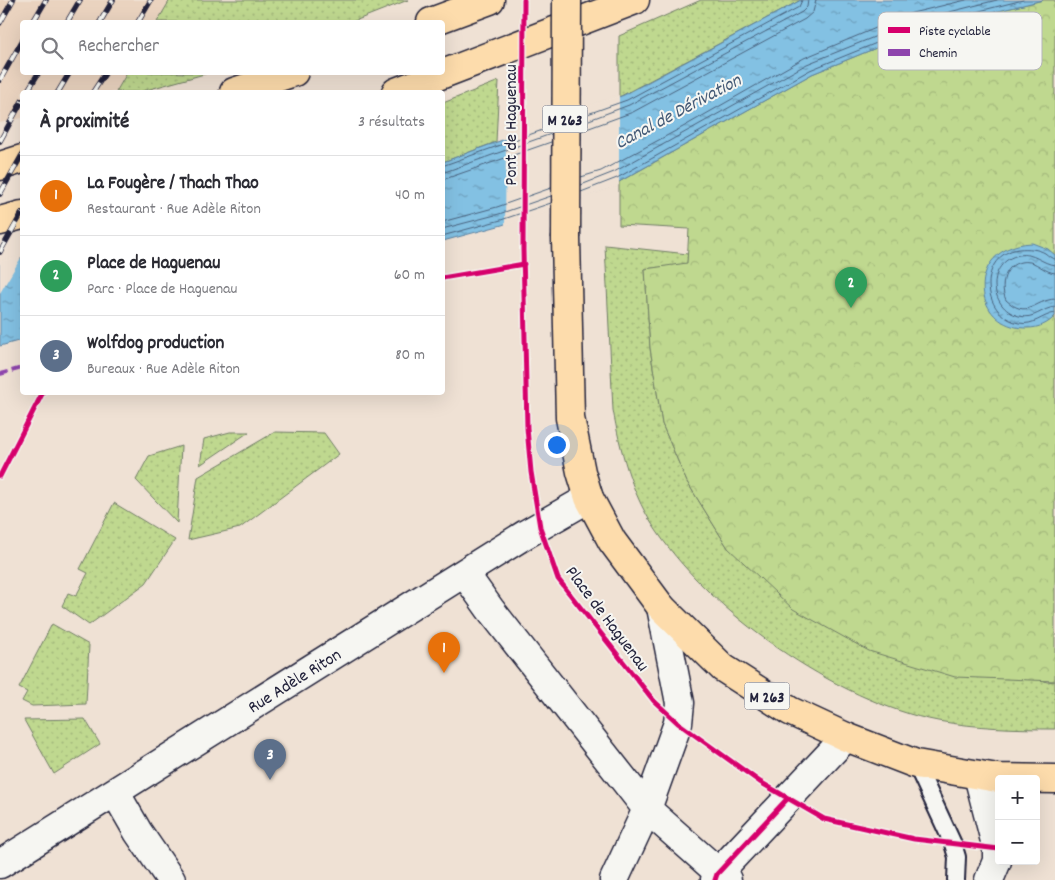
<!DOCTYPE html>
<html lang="fr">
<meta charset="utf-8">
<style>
body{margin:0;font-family:Dekko,sans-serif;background:#f2f2f3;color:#2b2b33}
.controls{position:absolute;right:15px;bottom:15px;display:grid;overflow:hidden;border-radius:5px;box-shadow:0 5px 20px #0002}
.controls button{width:45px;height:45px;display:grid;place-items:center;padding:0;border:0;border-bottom:1px solid #e1e1e2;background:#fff;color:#2b2b33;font:25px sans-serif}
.you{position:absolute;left:556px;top:444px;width:18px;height:18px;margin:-12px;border:4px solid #fff;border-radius:50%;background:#1a73e8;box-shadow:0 0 0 8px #1a73e833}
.badge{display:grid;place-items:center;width:32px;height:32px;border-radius:50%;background:#db2777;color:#fff;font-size:16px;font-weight:700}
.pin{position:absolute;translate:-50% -41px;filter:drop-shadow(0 1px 2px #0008)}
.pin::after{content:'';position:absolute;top:26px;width:18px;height:15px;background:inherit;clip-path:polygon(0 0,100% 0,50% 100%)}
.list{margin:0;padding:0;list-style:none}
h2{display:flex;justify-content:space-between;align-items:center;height:65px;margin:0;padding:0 20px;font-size:21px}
h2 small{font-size:16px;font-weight:400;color:#7c7c81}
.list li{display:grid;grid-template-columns:32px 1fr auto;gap:15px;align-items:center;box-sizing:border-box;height:80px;padding:0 20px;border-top:1px solid #e1e1e2}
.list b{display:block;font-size:19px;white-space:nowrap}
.list p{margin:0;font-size:16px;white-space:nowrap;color:#7c7c81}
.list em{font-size:16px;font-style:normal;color:#7c7c81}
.icon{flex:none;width:28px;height:28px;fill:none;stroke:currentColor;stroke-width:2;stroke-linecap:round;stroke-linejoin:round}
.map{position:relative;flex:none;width:1055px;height:880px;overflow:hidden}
.search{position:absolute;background:#fff;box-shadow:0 5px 20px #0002;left:20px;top:20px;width:425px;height:55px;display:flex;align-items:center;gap:12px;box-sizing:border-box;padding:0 18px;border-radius:5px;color:#7c7c81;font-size:19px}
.panel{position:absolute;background:#fff;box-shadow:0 5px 20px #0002;left:20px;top:90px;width:425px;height:305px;border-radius:5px}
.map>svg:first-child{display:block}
</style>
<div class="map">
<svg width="1055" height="880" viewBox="0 0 1055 880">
<defs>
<pattern id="grass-dots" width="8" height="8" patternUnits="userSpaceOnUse" patternTransform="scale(1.25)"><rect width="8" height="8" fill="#bfd88f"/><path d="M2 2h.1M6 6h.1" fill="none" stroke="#a4b97c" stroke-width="1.8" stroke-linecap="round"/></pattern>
<pattern id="forest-crowns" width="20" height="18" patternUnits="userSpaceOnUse" patternTransform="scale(1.25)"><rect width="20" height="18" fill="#bfd88f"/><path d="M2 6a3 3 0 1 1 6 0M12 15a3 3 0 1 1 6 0" fill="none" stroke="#a4b97c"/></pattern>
<pattern id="water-ripples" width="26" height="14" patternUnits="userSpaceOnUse" patternTransform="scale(1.25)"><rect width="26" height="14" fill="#83c1e3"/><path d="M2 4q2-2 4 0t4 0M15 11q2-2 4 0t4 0" fill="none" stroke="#6b9cb9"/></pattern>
</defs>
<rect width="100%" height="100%" fill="#efe1d4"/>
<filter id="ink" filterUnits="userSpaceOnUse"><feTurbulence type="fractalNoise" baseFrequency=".02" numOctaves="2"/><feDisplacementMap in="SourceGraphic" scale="10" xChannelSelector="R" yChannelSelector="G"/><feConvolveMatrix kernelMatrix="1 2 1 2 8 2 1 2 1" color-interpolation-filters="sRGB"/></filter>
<g filter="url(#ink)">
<!-- built -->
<path fill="#ead3bf" d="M0,0H170L157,22H22V72L127,73L116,92H22V118L0,123Z"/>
<!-- grass -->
<path fill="url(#grass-dots)" stroke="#707d65" d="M170,0H408L352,22H157Z
M701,0H801L619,97V36Z
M127,73V72L208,73L139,92H116Z
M499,81L496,142L443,162V103Z
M605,245L688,254L687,264L645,269L650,348L662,424L687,482L728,548L1047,682L1055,681V729C1016,729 977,728 938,721C837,702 707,611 652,524C631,491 620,449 613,410Z
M230,432H249L200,465L204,439Z
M275,432L324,433L339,454L240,528L188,540L198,477Z
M181,446L177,523L136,480L149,456Z
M114,503L175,540L146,583L89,625L62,606L68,593L76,596L88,573L80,569Z
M52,624L89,645L86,704L32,706L22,701L27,692L19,688Z
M85,719L100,744L54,774L24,720Z"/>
<!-- forest -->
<path fill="url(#forest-crowns)" stroke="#707d65" d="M1043,0H1055V681L955,677L869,651L793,609L728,548L687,482L662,424L650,348L645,269L687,263L689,229L619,225V182L812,74L918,31Z"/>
<!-- water -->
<path fill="url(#water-ripples)" stroke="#5c81a0" d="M801,0H1043L918,31L812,74L608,188L502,225L443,241V162L624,95Z
M1032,243L1048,249L1055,255V316C1048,324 1038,328 1028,328C971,330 964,246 1032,243Z
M22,258V340L0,346V264Z"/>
<!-- pier -->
<path fill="#efe1d4" d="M619,95V185L505,226L506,136Z
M22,256L0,293V261Z"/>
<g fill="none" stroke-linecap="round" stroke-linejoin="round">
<!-- shore -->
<path stroke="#49627e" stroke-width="1" d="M582,116L627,100L799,7L802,0
M581,123L629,105L802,12L807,7L808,0
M581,131L633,112L805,19L813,12L816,0
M442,166L551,127
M442,173L551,134
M581,177L601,171L683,127L804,58L912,13L966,0
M442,180L551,142
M581,185L614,172L807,64L914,21L997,0
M581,192L617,178L810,70L916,27L1023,0
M442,222L497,207L551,188
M442,229L499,214L551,196
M442,236L501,220L551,203
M1055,259C1050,258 1049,256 1045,253C1038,249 1028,248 1019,249C978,254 980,315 1019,323C1034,326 1042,315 1055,313
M1055,265C1042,264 1034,252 1019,255C986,262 988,308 1019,316C1034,320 1042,308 1055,307
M1055,273C1045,272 1039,264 1030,262C1007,258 998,283 1006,300C1028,320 1034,300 1055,299"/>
<defs>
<path id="service" d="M916,764L953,844L957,857L956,880"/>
<path id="minor" d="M465,574L490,609L647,809L727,880
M978,775L997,849V861L989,880
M115,792L138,832L171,880
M0,864L526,534L589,498"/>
<path id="secondary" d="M614,880L647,809L678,723L680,703L661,607
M715,880L717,874L846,737"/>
<path id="primary" d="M566,238L570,418L581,472L589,498L612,541L661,607L723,668L790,711L846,737L916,764L997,778L1055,779"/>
<path id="trunk" d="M431,22L490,0
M234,92L294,72
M396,92L635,0
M0,166L22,159
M0,221L22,215"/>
</defs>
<!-- service casing -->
<use href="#service" stroke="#22223b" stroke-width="20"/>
<!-- minor casing -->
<use href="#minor" stroke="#22223b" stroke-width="31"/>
<!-- secondary casing -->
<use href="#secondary" stroke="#22223b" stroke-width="31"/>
<!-- primary casing -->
<use href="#primary" stroke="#22223b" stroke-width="31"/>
<!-- trunk casing -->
<use href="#trunk" stroke="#22223b" stroke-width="31"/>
<!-- service -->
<use href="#service" stroke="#f6f6f2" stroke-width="16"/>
<!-- minor -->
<use href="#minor" stroke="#f6f6f2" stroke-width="28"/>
<!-- secondary -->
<use href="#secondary" stroke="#f6f6f2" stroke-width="28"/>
<!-- primary -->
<use href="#primary" stroke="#fddcac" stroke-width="28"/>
<!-- trunk -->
<use href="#trunk" stroke="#fddcac" stroke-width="28"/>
<defs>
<path id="rail" d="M33,22L46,0
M67,22L80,0
M100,22L113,0
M138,22L151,0
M0,23L13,0
M0,80L22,41
M27,92L39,72
M58,92L70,72
M93,92L106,72
M0,141L22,101
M0,194L22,155
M0,252L22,213"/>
</defs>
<!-- rail casing -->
<use href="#rail" stroke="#22223b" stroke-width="5.5"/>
<!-- rail -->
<use href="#rail" stroke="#f6f6f2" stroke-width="4" stroke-dasharray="11" stroke-linecap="butt"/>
<defs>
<path id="primary-bridge" d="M566,238L567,0"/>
</defs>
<!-- primary-bridge casing -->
<use href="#primary-bridge" stroke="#22223b" stroke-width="31" stroke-linecap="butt"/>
<!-- primary-bridge -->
<use href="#primary-bridge" stroke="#fddcac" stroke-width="28"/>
<!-- quiet -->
<path stroke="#8e44ad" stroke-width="4" stroke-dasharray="8 4" stroke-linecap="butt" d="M0,374L22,368"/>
<defs>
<path id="cycleway" d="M524,0L523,250L527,428L531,472L540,527L558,579L654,701L678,723L760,782L824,819L914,839L999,849
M442,278L524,264
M0,476L43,392
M715,880L717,874L788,798"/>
</defs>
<!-- cycleway casing -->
<use href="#cycleway" stroke="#f6f6f2" stroke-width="8"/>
<!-- cycleway -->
<use href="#cycleway" stroke="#d6006c" stroke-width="5"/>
</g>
</g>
<g text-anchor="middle" stroke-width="4" stroke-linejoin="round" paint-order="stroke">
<!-- shield labels -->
<g fill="#f6f6f2" stroke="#626272" stroke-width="1">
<rect x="542.5" y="105.5" width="45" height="27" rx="4"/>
<rect x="744.5" y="682.5" width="45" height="27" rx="4"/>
</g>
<g font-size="16" font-weight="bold" fill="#22223b">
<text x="565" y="125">M 263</text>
<text x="767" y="702">M 263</text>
</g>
<!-- street labels -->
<g font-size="18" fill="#22223b" stroke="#f6f6f2">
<text transform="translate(510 125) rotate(-90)" y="6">Pont de Haguenau</text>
<text transform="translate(608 618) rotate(53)" y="6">Place de Haguenau</text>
<text transform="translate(294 680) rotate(-32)" y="6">Rue Adèle Riton</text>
</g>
<!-- water labels -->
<g font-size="19" font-style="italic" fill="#445a76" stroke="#f6f6f2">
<text transform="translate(677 110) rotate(-28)" y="7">Canal de Dérivation</text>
</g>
</g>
<!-- legend -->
<rect x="878" y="12" width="164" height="58" rx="8" fill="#f6f6f2" stroke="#b6b6bb" stroke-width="1"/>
<rect x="888" y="27" width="22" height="6" fill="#d6006c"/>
<rect x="888" y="49" width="22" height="7" fill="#8e44ad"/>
<g font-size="14" fill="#22223b">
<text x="919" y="35">Piste cyclable</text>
<text x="919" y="57">Chemin</text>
</g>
</svg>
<div class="controls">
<button>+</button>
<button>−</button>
</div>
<div class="you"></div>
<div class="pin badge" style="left:444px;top:673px;background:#e8710a">1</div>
<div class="pin badge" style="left:851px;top:308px;background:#2e9e5b">2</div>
<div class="pin badge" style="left:270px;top:780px;background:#5c6f8a">3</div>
<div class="search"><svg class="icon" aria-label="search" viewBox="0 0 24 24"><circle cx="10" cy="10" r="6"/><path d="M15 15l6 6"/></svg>Rechercher</div>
<section class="panel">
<h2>À proximité<small>3 résultats</small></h2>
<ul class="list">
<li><span class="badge" style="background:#e8710a">1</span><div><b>La Fougère / Thach Thao</b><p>Restaurant · Rue Adèle Riton</p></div><em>40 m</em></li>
<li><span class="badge" style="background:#2e9e5b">2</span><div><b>Place de Haguenau</b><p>Parc · Place de Haguenau</p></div><em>60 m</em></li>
<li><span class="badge" style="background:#5c6f8a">3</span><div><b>Wolfdog production</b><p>Bureaux · Rue Adèle Riton</p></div><em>80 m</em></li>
</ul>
</section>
</div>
